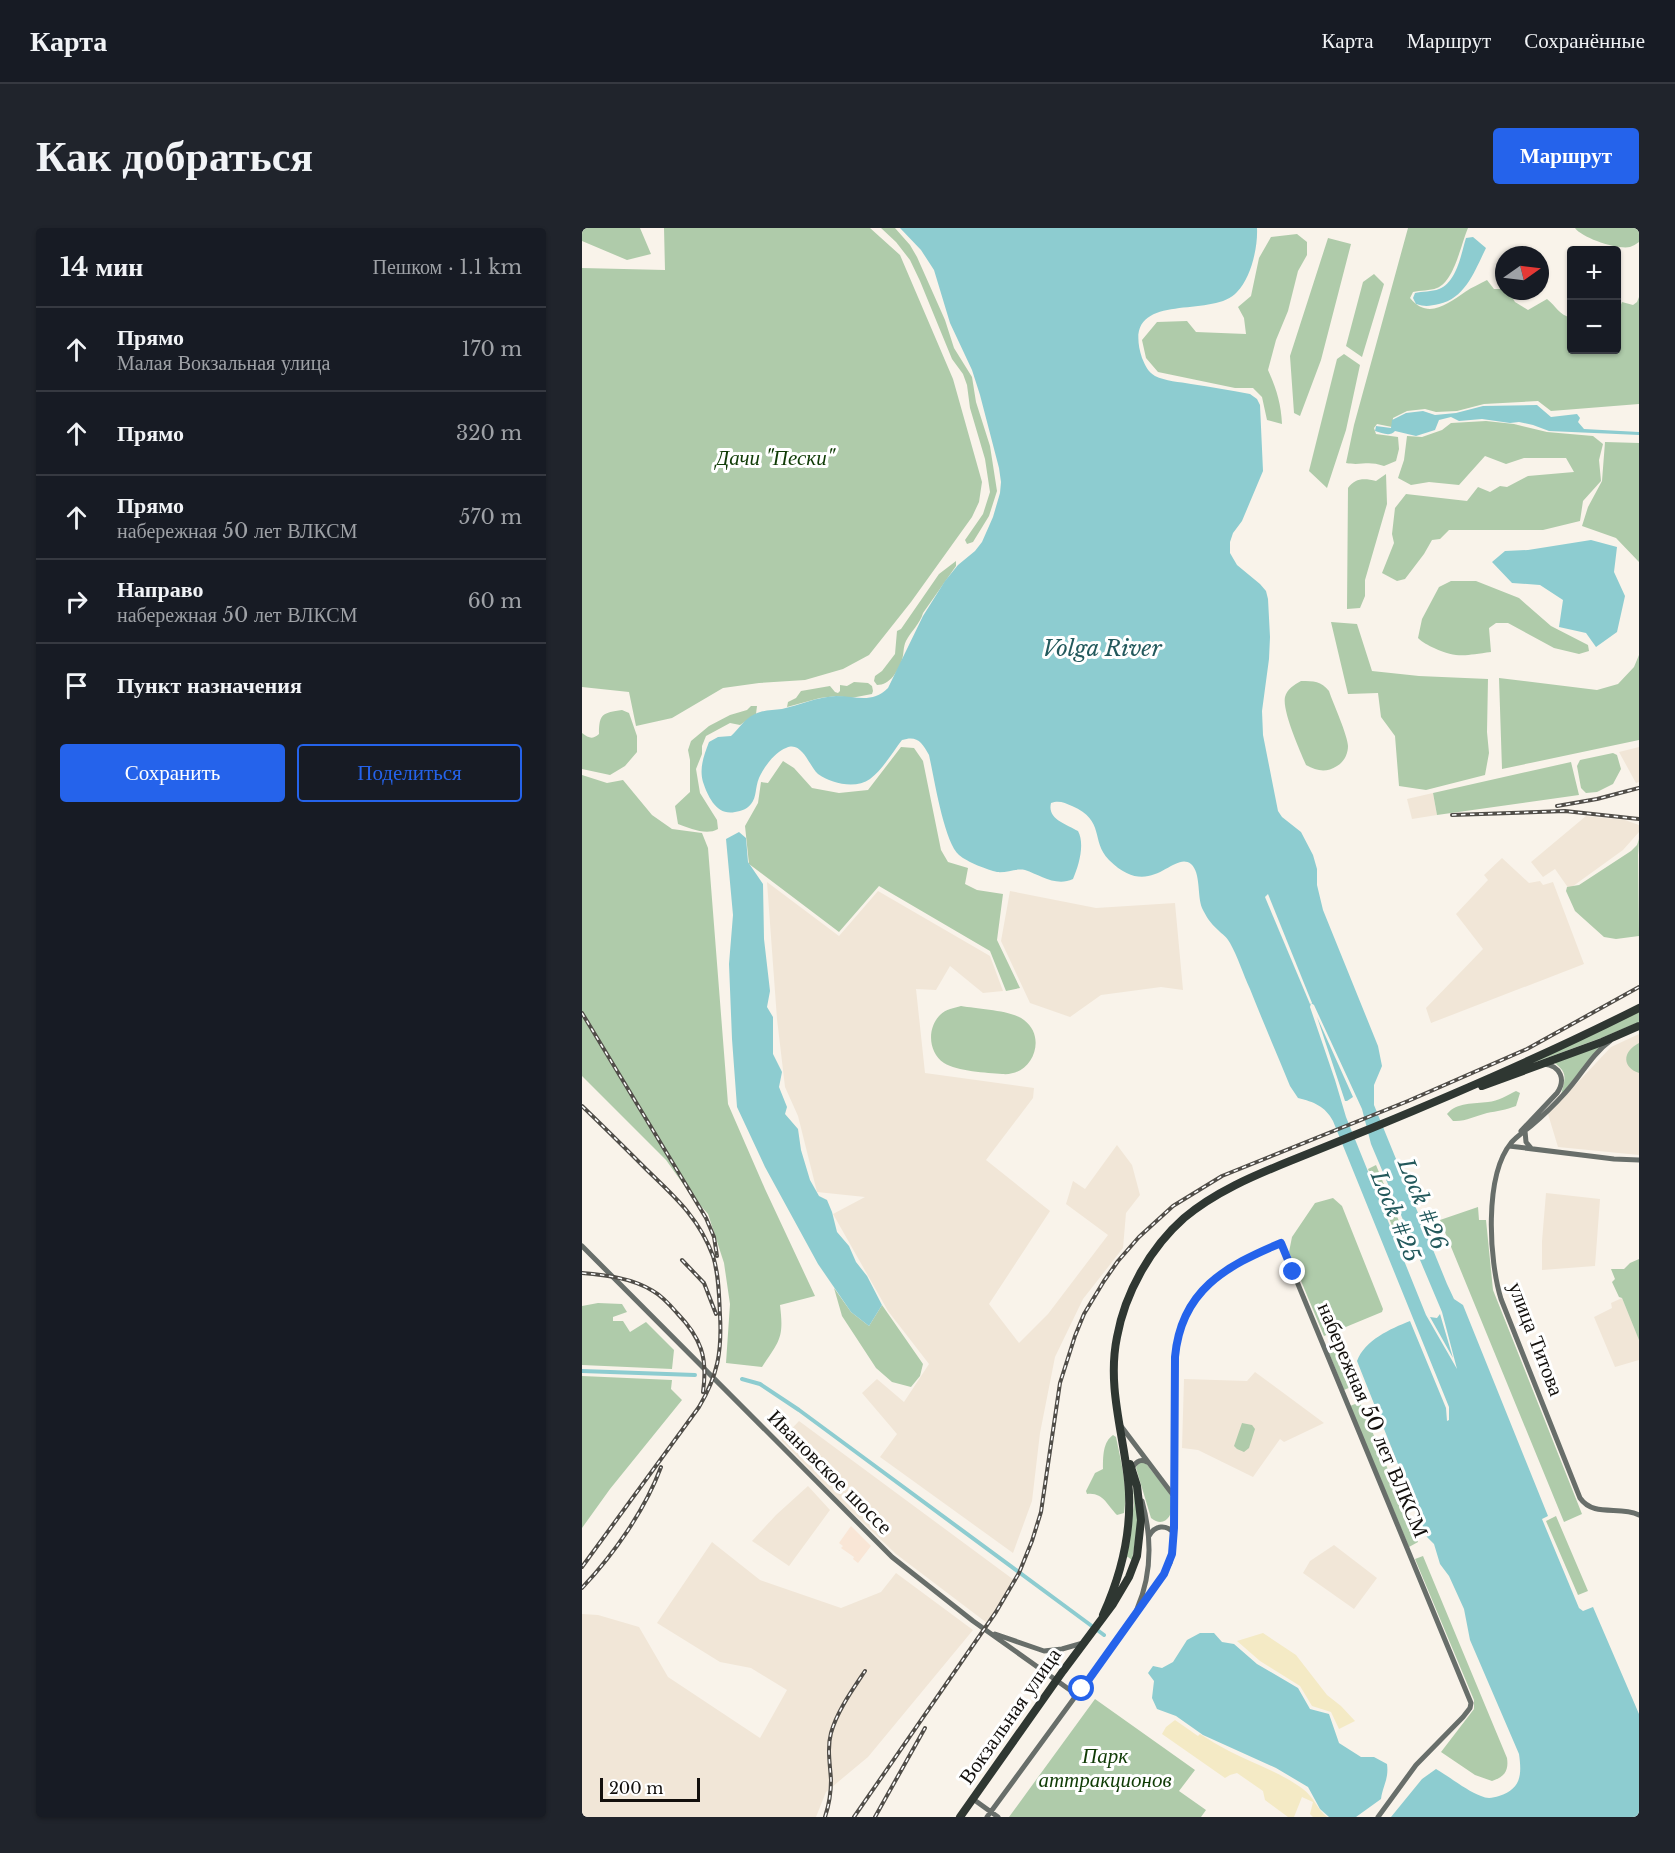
<!DOCTYPE html>
<html lang="ru">
<meta charset="utf-8">
<style>
body{margin:0;font-family:"Libre Baskerville",serif;background:#20242c;color:#f1f3f6}
.controls{position:absolute;right:18px;top:18px;display:grid;overflow:hidden;border-radius:6px;box-shadow:0 2px 4px #0004}
.controls button{width:54px;height:54px;display:grid;place-items:center;padding:0;border:0;border-bottom:2px solid #363941;background:#171b24;color:#f1f3f6;font:30px sans-serif}
.compass{position:absolute;left:913px;top:18px;width:54px;height:54px;border-radius:50%;background:#171b24;box-shadow:0 2px 4px #0004;rotate:76deg}
.scale{position:absolute;left:18px;bottom:15px;width:100px;box-sizing:border-box;padding-left:6px;border:3px solid #13100d;border-top:0;font-size:16px;line-height:21px;white-space:nowrap;color:#13100d;-webkit-text-stroke:4px #fff;paint-order:stroke}
.stop{position:absolute;width:18px;height:18px;margin:-14px;border:4px solid #2563eb;border-radius:50%;background:#fff}
.stop.end{background:#2563eb;border-color:#fff;box-shadow:0 2px 6px #0008}
.list{margin:0;padding:0;list-style:none}
h2{display:flex;justify-content:space-between;align-items:center;height:78px;margin:0;padding:0 24px;font-size:26px}
h2 small{font-size:20px;font-weight:400;color:#9ea1a6}
.list li{display:grid;grid-template-columns:39px 1fr auto;gap:18px;align-items:center;box-sizing:border-box;height:84px;padding:0 24px;border-top:2px solid #363941}
.list b{display:block;font-size:22px;white-space:nowrap}
.list p{margin:0;font-size:20px;white-space:nowrap;color:#9ea1a6}
.list em{font-size:20px;font-style:normal;color:#9ea1a6}
.actions{display:flex;gap:12px;padding:18px 24px}
.actions a{flex:1;padding:14px 0;border:2px solid #2563eb;border-radius:6px;text-align:center;font-size:21px;color:#2563eb}
.actions .main{background:#2563eb;color:#fff}
.icon{flex:none;width:33px;height:33px;fill:none;stroke:currentColor;stroke-width:2;stroke-linecap:round;stroke-linejoin:round}
.map{position:relative;flex:none;width:1057px;height:1589px;overflow:hidden;border-radius:6px}
header{display:flex;align-items:center;gap:36px;box-sizing:border-box;height:84px;padding:0 30px;background:#171b24;border-bottom:2px solid #363941}
header strong{font-size:28px}
nav{display:flex;gap:33px;margin-inline-start:auto;font-size:21px}
.intro{display:flex;align-items:center;justify-content:space-between;box-sizing:border-box;height:144px;padding:0 36px}
h1{margin:0;font-size:42px}
.button{padding:15px 27px;border-radius:6px;background:#2563eb;color:#fff;font-size:21px;font-weight:700}
main{display:flex;gap:36px;padding:0 36px}
aside{flex:1;background:#171b24;border-radius:6px;box-shadow:0 2px 4px #0004}
.map>svg:first-child{display:block}
</style>
<header>
<strong>Карта</strong>
<nav><a>Карта</a><a>Маршрут</a><a>Сохранённые</a></nav>
</header>
<div class="intro"><h1>Как добраться</h1><a class="button">Маршрут</a></div>
<main>
<aside>
<h2>14 мин<small>Пешком · 1.1 km</small></h2>
<ul class="list">
<li><svg class="icon" aria-label="ahead" viewBox="0 0 24 24"><path d="M12 20V5M6 11l6-6 6 6"/></svg><div><b>Прямо</b><p>Малая Вокзальная улица</p></div><em>170 m</em></li>
<li><svg class="icon" aria-label="ahead" viewBox="0 0 24 24"><path d="M12 20V5M6 11l6-6 6 6"/></svg><div><b>Прямо</b></div><em>320 m</em></li>
<li><svg class="icon" aria-label="ahead" viewBox="0 0 24 24"><path d="M12 20V5M6 11l6-6 6 6"/></svg><div><b>Прямо</b><p>набережная 50 лет ВЛКСМ</p></div><em>570 m</em></li>
<li><svg class="icon" aria-label="right" viewBox="0 0 24 24"><path d="M7 20v-9h11M14 6l5 5-5 5"/></svg><div><b>Направо</b><p>набережная 50 лет ВЛКСМ</p></div><em>60 m</em></li>
<li><svg class="icon" aria-label="arrive" viewBox="0 0 24 24"><path d="M6 21V4h12l-3 4 3 4H6"/></svg><div><b>Пункт назначения</b></div></li>
</ul>
<div class="actions"><a class="main">Сохранить</a><a>Поделиться</a></div>
</aside>
<div class="map">
<svg width="1057" height="1589" viewBox="0 0 1057 1589">
<rect width="100%" height="100%" fill="#f9f3ea"/>
<!-- commercial -->
<path fill="#f9e6d6" d="M269,1298L289,1318L276,1335L271,1331L272,1329L259,1320L261,1318L257,1315Z"/>
<!-- built -->
<path fill="#f1e6d7" d="M1057,519V554L1054,555L1037,524Z
M851,565L855,587L830,591L825,571Z
M1004,588L1043,592L1057,597V604L1041,622L987,661L973,641L961,649L949,634Z
M920,630L947,655L958,653L961,657L971,654L1002,736L849,795L844,780L901,721L874,686L906,652L902,647Z
M185,654L257,708L296,663L408,728L421,763L401,765L368,738L354,762L334,761L343,845L452,860L451,870L404,932L468,983L407,1076L437,1115L466,1086L526,1007L484,976L491,953L503,961L535,917L550,937L558,967L544,985L541,1020L501,1071L473,1129L458,1205L450,1273L431,1325L298,1229L315,1206L280,1165L295,1151L322,1174L347,1136L306,1083L251,986L283,969L235,964L216,888L203,859L195,791Z
M428,663L514,680L593,675L601,762L579,759L519,767L488,789L448,775L419,713Z
M1057,806V927L976,919L966,886L1029,819Z
M964,965L1018,971L1013,1038L960,1042V1013Z
M1040,1070L1057,1111V1132L1033,1139L1012,1089L1030,1080L1029,1075Z
M673,1144L742,1195L702,1214L698,1211L671,1249L616,1222L600,1220L602,1151L665,1153Z
M217,1193L432,1352L405,1395L314,1326L259,1274L199,1212Z
M226,1258L248,1282L207,1338L170,1313L194,1287Z
M130,1314L178,1352L259,1380L299,1364L314,1345L391,1402L286,1529L244,1564L234,1589H0V1386L16,1387L57,1399L86,1449L178,1510L205,1462L169,1440L138,1434L75,1395Z
M752,1317L795,1350L772,1381L721,1345L728,1333Z"/>
<!-- green -->
<path fill="#afcbaa" d="M0,0H58L69,26L45,32L0,13Z
M82,0H288L318,27L371,151L400,254L397,274L390,289L329,374L287,427L261,441L223,452L177,455L141,460L90,490L54,498L47,464L0,459V40L83,42Z
M299,0H313L328,17L335,29L363,92L372,120L390,149L394,174L408,218L415,263L407,288L391,314L385,316L383,312L401,286L408,264L403,231L388,180L385,157L381,146L370,131L338,53L328,32L314,14Z
M826,0H886C879,16 872,54 855,60C848,63 838,62 831,64L828,70C846,92 865,76 883,64C890,59 898,56 905,52L912,61H922V63H926L933,74L946,82L965,71C975,79 976,86 989,90L990,122H1034L1035,86L1040,74L1051,77L1055,74L1057,69V176L969,183L956,173L902,176L875,183L854,184L843,181L825,183L811,190L810,199L795,196L792,200L794,206L816,209L817,221L814,233L802,238C785,232 780,238 764,235L772,197Z
M993,0H1057V14C1054,16 1051,18 1048,19C1036,22 1000,10 993,0Z
M715,6L725,14V27L716,43L706,83L694,112L686,142C694,160 699,175 700,196L685,192L680,169L671,160H653L576,144L564,130L560,112L575,94L605,93L614,104L664,106L662,90L656,79L669,68L677,30L689,9Z
M746,10L769,16L739,132L718,188L712,185L708,128Z
M792,46L802,56L780,129L764,118L781,54Z
M762,126L778,137L764,202L745,260L727,243L755,131Z
M904,193L932,196L965,204L1011,208L1021,216L1017,232L1019,253L1001,273L998,293L961,302H867L858,311L850,312L842,326L823,351L815,353L800,345L812,315L810,306L813,280L824,266L885,273L896,259L908,264L918,258L925,259L946,248L992,244L984,230H942L924,236L903,228L877,257L847,254L829,257L816,250L822,232L825,208L840,209L860,202L869,195Z
M1023,214L1057,215V334L1034,310L1000,298L1006,279L1020,253Z
M804,246L805,276L783,352V368L778,380L765,381L766,260C773,250 782,250 794,253Z
M374,333V338L341,385C338,396 329,403 324,413C321,419 322,426 320,432C316,443 308,457 295,457L292,453L293,448L300,443L313,426L315,403L319,401L357,346Z
M869,353H894L937,370L969,398L1006,417L1007,423L997,426L972,420L926,395H914L907,400L909,424C884,427 876,431 852,420C846,417 841,415 836,410L840,391L857,359Z
M749,394L775,396L790,443L837,448L906,451L905,504L907,525L903,547L844,562L817,558L813,508L799,489L796,465L766,466Z
M1057,427V512L920,541L917,450L1015,462L1036,456L1052,439Z
M719,453C732,453 739,453 747,463C751,475 766,508 766,518C766,526 762,534 755,538C744,545 735,543 724,537C718,523 700,483 703,469C705,461 712,457 719,453Z
M272,454L286,455L290,458L291,463L290,466L269,470L255,468L238,470L205,479L206,474L214,470L219,463L248,458L253,464L256,465L258,463V457L265,458Z
M169,478H175L174,486L158,497L148,495L124,508L120,518V526L114,541L118,565L135,592L136,601C124,608 108,600 96,596L93,578L108,564V532L106,522L109,513L127,498L148,487L165,482Z
M40,482L47,485L55,508V524L43,538L28,547L0,541V505C7,510 10,512 17,506C17,485 21,485 40,482Z
M319,519L332,520L341,533L359,622L366,634L386,640L383,656L395,662L421,666L415,712L438,760L424,763L408,723L297,658L257,704L167,636L163,598L176,575L179,554L186,555L201,533L212,540L230,560L257,565L286,562Z
M1031,525L1035,527L1039,541L1031,556L1015,564L1004,565L999,560L995,538L998,532Z
M989,534L997,567L855,587L851,565Z
M0,547L25,555L41,552L70,587L90,601L120,605L126,620L146,876L183,961L233,1068L198,1077C202,1110 198,1112 180,1139L144,1135L148,1076L142,1035L126,986L109,967L84,932L0,848Z
M1057,611L1056,627L1057,708L1034,711L1022,709L993,683L984,663L985,659L997,657L1049,623L1055,617Z
M379,778C396,781 429,782 442,792C466,810 450,849 420,846C405,845 375,843 362,835C346,824 345,800 358,787C364,781 372,780 379,778Z
M1057,782V794L1019,810L905,852Z
M1057,815V845C1039,839 1041,823 1057,815Z
M1019,817L979,867C982,852 988,845 971,834Z
M934,863L938,865L934,878C924,882 915,883 905,885C893,888 883,894 871,893L865,886C875,874 892,876 906,874C916,873 926,867 934,863Z
M794,937L830,1025L823,1028L786,941Z
M751,970L760,978L801,1081L800,1084L742,1108L707,1024L710,1009L733,975Z
M896,979L897,992H904L911,1062L1000,1286L982,1294L858,992Z
M1057,1031V1112L1040,1070L1037,1069L1030,1054L1033,1051L1029,1041H1042L1048,1035Z
M252,1060L269,1084L287,1098L300,1077L341,1136L338,1148L329,1159L310,1154L294,1140L260,1088Z
M16,1075L40,1076L45,1084L31,1089V1093H41L48,1104L64,1094L92,1122L90,1141L0,1137V1078Z
M753,1117L771,1158L762,1162L745,1120Z
M0,1148L90,1152L89,1161L100,1172L28,1261L0,1300Z
M778,1174L836,1314L827,1319L768,1178Z
M660,1195L670,1197L673,1201L667,1220L662,1224L655,1221L652,1218Z
M531,1207L534,1209C539,1234 546,1259 542,1285L535,1287C525,1277 521,1264 505,1266L504,1263L513,1245L521,1241C521,1228 521,1214 531,1207Z
M559,1234L564,1235C571,1246 582,1256 588,1267C595,1281 585,1303 569,1290L554,1240L555,1236Z
M551,1258L557,1290L550,1332L546,1329L543,1330L552,1277Z
M974,1288L1006,1363L996,1367L964,1293Z
M841,1328L925,1530C927,1543 922,1549 910,1553L893,1547L859,1524L892,1481V1472L833,1331Z
M513,1471L613,1542L597,1563L624,1582L619,1589H427Z"/>
<!-- sand -->
<path fill="#f4eac5" d="M681,1405L714,1427L745,1467L759,1478L773,1493L757,1501L749,1484L730,1478L718,1458L678,1433L655,1413Z
M593,1492L616,1508L618,1506C628,1512 637,1518 647,1523C672,1536 698,1544 721,1561C732,1569 735,1581 745,1589H731L728,1586L731,1574L720,1569L712,1589H706L683,1572L681,1563L655,1545L648,1547L643,1550L580,1506L584,1499Z"/>
<!-- water -->
<path fill="#8dccd0" fill-rule="evenodd" d="M318,0H675C676,19 669,50 655,64C630,93 537,59 560,130C563,137 566,144 573,148C583,153 598,154 609,156C629,159 648,162 668,166L675,171L678,177L681,243L660,293L651,305L648,314V325L655,337L678,356L684,363L686,371L688,409L687,431L680,483L681,507L696,583L700,589L719,604L731,627L735,641V657L741,682L796,818L800,838L792,857V877L865,1056L872,1071L881,1077L966,1288L960,1291L997,1380L1001,1383L1011,1379L1057,1486V1589H809L840,1551L854,1541C868,1549 885,1563 899,1568C905,1571 911,1570 917,1568C939,1561 940,1547 937,1526L888,1412L882,1381L867,1348L858,1336L852,1316L845,1309L775,1133C783,1112 808,1101 828,1093L864,1180L865,1193L867,1192V1179L751,893C743,878 732,874 716,870L708,858C695,826 681,794 668,761C661,746 656,729 648,715C645,709 640,706 636,702C628,695 624,688 620,680C615,667 619,645 609,636C591,622 569,674 527,632C508,612 524,593 490,578C483,575 477,572 469,575C465,591 484,596 496,603C503,616 497,637 491,651C474,659 458,647 443,642C434,640 425,645 415,644C406,642 385,634 377,627C362,614 352,549 347,527C340,514 335,507 320,512C310,525 301,541 288,551C274,561 250,556 236,546C227,538 220,512 204,520C193,524 181,540 177,550C173,559 175,569 169,576C165,581 160,583 153,584C135,588 126,569 121,554C117,540 122,527 127,514L136,509L149,508C157,501 162,491 173,486C181,482 191,482 200,481C218,477 234,469 254,468C274,468 290,476 306,460L341,388L363,353L376,337L393,323L400,314L411,289L418,265L419,254L417,240L398,167L390,142L368,95L352,42L339,22ZM729,775L732,777L780,881L789,916L860,1084L875,1141L844,1087L764,889L753,852L728,779Z
M891,9L904,20C893,42 884,70 857,76C848,78 843,79 834,76L831,70L833,65C840,63 850,64 857,61C875,54 879,26 884,10Z
M955,177L969,189L995,186L998,190L996,194L1002,201L1057,204V207L967,203L951,197L937,194L928,195L900,191L877,193L869,189L857,192L853,202L834,208L813,203C808,209 800,205 793,203L794,198L809,200L810,192L824,185L841,183L853,187L874,185L901,178Z
M1009,312L1035,319L1032,344L1043,368L1035,404L1014,419L1004,405L977,399L981,372L958,357L930,355L910,334L923,323L946,322Z
M157,604L164,610L166,634L181,656L182,711L188,763L185,779L191,789V826L200,844L197,859L205,879L203,886L216,901L219,922L228,952L237,968L245,972L250,984L255,1004L267,1018L274,1034L285,1048L300,1077L287,1098L269,1084L236,1036L183,939L155,879L150,811L147,736L151,687L144,611Z
M735,789L771,869L765,873H763Z
M858,1086L871,1130L848,1089L855,1090Z
M618,1405H632L640,1414L652,1416L675,1436L716,1460L728,1481L747,1486L757,1515L779,1529H792L805,1536C807,1551 801,1557 799,1571L774,1589H747L738,1581L726,1559L694,1540L621,1507L594,1488L575,1481L570,1470L572,1453L566,1445L571,1438L580,1440L591,1434L605,1412Z"/>
<!-- pier -->
<path fill="#f9f3ea" d="M686,666L730,775L728,776L683,669Z"/>
<g fill="none" stroke-linecap="round" stroke-linejoin="round">
<!-- canal -->
<path stroke="#8dccd0" stroke-width="4" d="M0,1143L113,1147
M160,1151L178,1156L217,1182L522,1407"/>
<!-- secondary -->
<path stroke="#686e6a" stroke-width="5" d="M1028,813C1009,827 999,848 983,865C973,876 962,887 950,897C943,903 935,908 929,915C902,948 907,1032 919,1071L998,1270C1012,1290 1038,1277 1057,1287
M939,903L975,865C984,852 979,838 962,836
M943,903L944,914L949,920
M927,918L1032,931L1057,932
M0,1018L310,1329L391,1393L495,1467
M539,1198L591,1267
M549,1242C553,1235 557,1230 565,1234
M567,1308C573,1297 584,1296 592,1305
M555,1381C570,1346 570,1309 560,1273
M413,1406L462,1423L480,1421L501,1415
M391,1571L416,1589
M405,1589L575,1357L588,1335L592,1306L593,1129C598,1063 645,1038 699,1015L889,1475L888,1480L881,1489L834,1537L796,1589"/>
<!-- highway -->
<path stroke="#2f3732" stroke-width="8" d="M900,858L1020,814L1057,798
M521,1387C540,1345 551,1298 546,1252C541,1204 525,1158 535,1109C543,1065 568,1020 602,990C633,964 671,948 708,933C736,922 763,911 790,900C880,863 970,824 1057,780
M378,1589L481,1443L531,1376L547,1349L555,1328L559,1292L555,1258L548,1236"/>
<defs>
<path id="rail" d="M975,578L1015,571L1057,560
M870,587L983,583L1057,591
M0,785L124,990L132,1009L135,1028
M0,878C22,899 43,920 65,942C93,969 117,990 131,1028C137,1047 137,1068 138,1087C140,1123 136,1147 117,1179L0,1339
M100,1032L122,1055L134,1086
M0,1045C24,1047 50,1050 71,1063C80,1068 88,1077 95,1085C119,1110 126,1129 121,1164
M0,1360C32,1326 63,1282 79,1239
M243,1589C247,1577 249,1565 249,1552C248,1536 245,1520 249,1505C255,1483 271,1461 283,1443
M272,1589L414,1384L437,1345L450,1313L459,1284L478,1155L493,1108L502,1086L522,1053L536,1033L557,1009L591,978L640,948L826,873L945,821L1057,759
M293,1589L343,1500"/>
</defs>
<!-- rail casing -->
<use href="#rail" stroke="#504d48" stroke-width="4"/>
<!-- rail -->
<use href="#rail" stroke="#fff" stroke-width="1.5" stroke-dasharray="4.5" stroke-linecap="butt"/>
</g>
<g fill="none" stroke-linecap="round" stroke-linejoin="round">
<!-- route -->
<path stroke="#2563eb" stroke-width="8" d="M500,1461L582,1346L590,1326L592,1300L593,1129C599,1062 644,1038 699,1015L711,1044"/>
</g>
<g text-anchor="middle" stroke-width="6" stroke-linejoin="round" paint-order="stroke">
<!-- park labels -->
<g font-size="21" font-style="italic" fill="#103c06" stroke="#fff">
<text x="193" y="237">Дачи "Пески"</text>
<text x="523" y="1535">Парк<tspan x="523" dy="24">аттракционов</tspan></text>
</g>
<!-- street labels -->
<g font-size="21" fill="#13100d" stroke="#fff">
<text transform="translate(954 1111) rotate(69)" y="7">улица Титова</text>
<text transform="translate(791 1192) rotate(67)" y="7">набережная 50 лет ВЛКСМ</text>
<text transform="translate(248 1244) rotate(45)" y="7">Ивановское шоссе</text>
<text transform="translate(428 1488) rotate(-55)" y="7">Вокзальная улица</text>
</g>
<!-- water labels -->
<g font-size="22" font-style="italic" fill="#23595c" stroke="#fff">
<text x="520" y="428">Volga River</text>
<text transform="translate(841 976) rotate(68)" y="8">Lock #26</text>
<text transform="translate(814 988) rotate(68)" y="8">Lock #25</text>
</g>
</g>
</svg>
<div class="controls">
<button>+</button>
<button>−</button>
</div>
<svg class="compass" viewBox="-18 -18 36 36"><path d="M0-13l5 13h-10z" fill="#e53935"/><path d="M0 13l5-13h-10z" fill="#9ea1a6"/></svg>
<div class="scale">200 m</div>
<div class="stop" style="left:500px;top:1461px"></div>
<div class="stop end" style="left:711px;top:1044px"></div>
</div>
</main>
